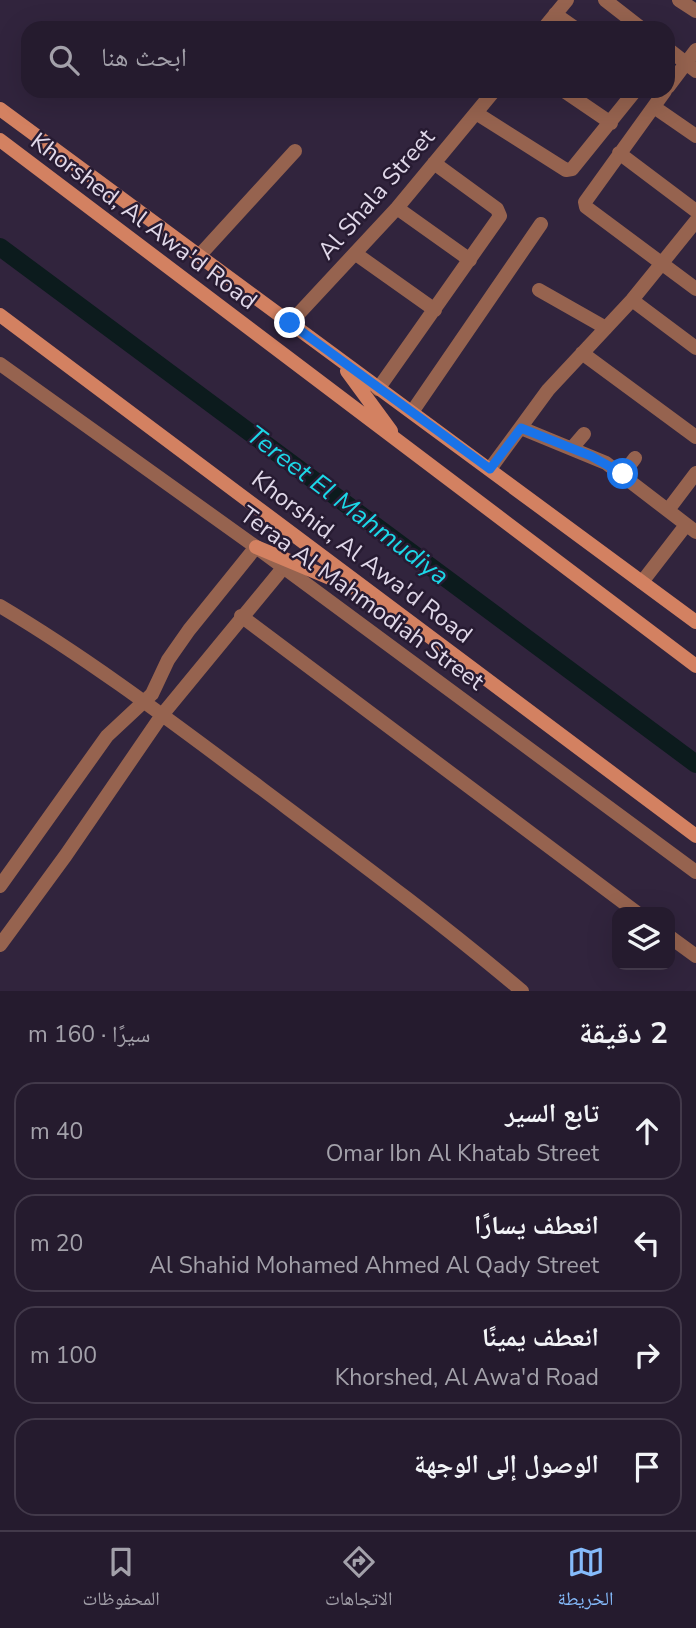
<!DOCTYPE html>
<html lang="ar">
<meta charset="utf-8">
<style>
body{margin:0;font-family:"Nunito Sans","Noto Naskh Arabic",sans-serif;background:#2d2436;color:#f1f3f6;direction:rtl}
.controls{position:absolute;right:21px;bottom:21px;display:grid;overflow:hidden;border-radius:14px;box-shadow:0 7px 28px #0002}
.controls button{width:63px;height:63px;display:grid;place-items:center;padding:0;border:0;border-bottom:2px solid #42394a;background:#251b2e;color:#f1f3f6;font:35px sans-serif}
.stop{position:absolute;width:21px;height:21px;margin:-16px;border:5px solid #1a73e8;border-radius:50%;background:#fff}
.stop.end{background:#1a73e8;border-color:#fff;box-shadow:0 2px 7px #0008}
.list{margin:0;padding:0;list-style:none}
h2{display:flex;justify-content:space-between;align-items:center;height:91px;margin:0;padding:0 28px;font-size:30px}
h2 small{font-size:23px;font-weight:400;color:#a3a1aa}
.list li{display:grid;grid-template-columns:46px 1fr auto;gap:21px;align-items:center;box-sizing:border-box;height:98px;margin:0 14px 14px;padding:0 14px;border:2px solid #42394a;border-radius:21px}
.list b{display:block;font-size:26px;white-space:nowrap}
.list p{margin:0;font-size:23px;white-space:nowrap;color:#a3a1aa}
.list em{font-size:23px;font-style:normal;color:#a3a1aa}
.icon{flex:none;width:38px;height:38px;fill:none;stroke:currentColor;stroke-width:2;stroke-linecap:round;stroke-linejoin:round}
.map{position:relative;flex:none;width:696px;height:991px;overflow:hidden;direction:ltr}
.search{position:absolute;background:#251b2e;box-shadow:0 7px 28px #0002;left:21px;right:21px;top:21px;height:77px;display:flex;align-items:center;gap:18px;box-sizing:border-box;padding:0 24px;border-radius:21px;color:#a3a1aa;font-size:26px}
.sheet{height:539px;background:#251b2e}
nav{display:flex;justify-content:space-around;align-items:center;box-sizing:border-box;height:98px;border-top:2px solid #42394a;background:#251b2e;font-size:19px;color:#a3a1aa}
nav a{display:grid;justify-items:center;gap:4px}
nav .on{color:#85bbfb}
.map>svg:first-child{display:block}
</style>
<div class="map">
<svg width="696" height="991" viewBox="0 0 696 991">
<rect width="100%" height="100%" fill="#31243d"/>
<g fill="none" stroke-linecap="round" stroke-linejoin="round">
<!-- canal -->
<path stroke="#0c1b1d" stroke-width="18" d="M0,247L696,764"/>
<!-- minor -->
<path stroke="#96634f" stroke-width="14" d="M605,0L641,28
M679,0L696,11
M555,14L575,28
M544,28L567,0
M668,49L696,71
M668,87L696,50
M564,91L611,123
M665,91L585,202L586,207L696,289
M654,107L696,136
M476,113L566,170L572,169L635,91
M619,153L696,211
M397,208L470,260
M356,254L435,310
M199,256L295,151
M539,290L606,328
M632,300L696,348
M290,323L397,208L494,91
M582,353L696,437
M378,389L500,216L497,209L434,163
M412,412L541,224
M521,428L606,463L696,532
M572,448L584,434
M490,469L548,390L632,300L696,221
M623,474L635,458
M668,510L696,473
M642,582L686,525
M0,606C91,660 176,725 262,789C350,855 438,920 522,991
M241,616L636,912
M0,886L107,736L152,694L168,660L189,630L256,547
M670,937L696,956
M0,945L66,855L162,715L283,568"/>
<!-- tertiary -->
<path stroke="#96634f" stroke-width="14" d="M0,364L256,547L696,872"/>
<!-- secondary -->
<path stroke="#d38161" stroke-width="14" d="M0,109L696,622
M0,140L696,666
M0,315L696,836
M347,371L391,431
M256,547L361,591"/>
</g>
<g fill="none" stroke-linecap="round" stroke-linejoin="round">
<!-- route -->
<path stroke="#1a73e8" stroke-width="9" d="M290,323L490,469L521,428L591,456L623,474"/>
</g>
<g text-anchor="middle" stroke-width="5" stroke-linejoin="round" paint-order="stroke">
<!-- street labels -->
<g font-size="24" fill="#e0d8e9" stroke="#271b32">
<text transform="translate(376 194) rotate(-49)" y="8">Al Shala Street</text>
<text transform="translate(144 221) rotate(37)" y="8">Khorshed, Al Awa'd Road</text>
<text transform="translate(362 557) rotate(37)" y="8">Khorshid, Al Awa'd Road</text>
<text transform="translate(362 598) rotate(36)" y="8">Teraa Al Mahmodiah Street</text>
</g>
<!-- water labels -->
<g font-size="26" font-style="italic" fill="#1cd7e7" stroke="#271b32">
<text transform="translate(348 505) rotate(37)" y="9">Tereet El Mahmudiya</text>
</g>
</g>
</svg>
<div class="controls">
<button><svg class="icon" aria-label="layers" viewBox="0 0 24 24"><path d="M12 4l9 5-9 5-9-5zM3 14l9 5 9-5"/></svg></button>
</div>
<div class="stop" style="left:623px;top:474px"></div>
<div class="stop end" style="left:290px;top:323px"></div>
<div class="search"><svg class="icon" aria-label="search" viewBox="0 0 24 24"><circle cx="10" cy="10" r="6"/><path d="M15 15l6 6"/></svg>ابحث هنا</div>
</div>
<section class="sheet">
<h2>2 دقيقة<small>سيرًا · 160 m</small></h2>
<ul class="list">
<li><svg class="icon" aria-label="ahead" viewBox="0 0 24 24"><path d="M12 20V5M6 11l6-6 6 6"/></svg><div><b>تابع السير</b><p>Omar Ibn Al Khatab Street</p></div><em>40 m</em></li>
<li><svg class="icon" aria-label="left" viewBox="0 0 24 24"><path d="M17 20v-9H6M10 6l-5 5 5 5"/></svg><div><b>انعطف يسارًا</b><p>Al Shahid Mohamed Ahmed Al Qady Street</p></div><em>20 m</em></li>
<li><svg class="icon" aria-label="right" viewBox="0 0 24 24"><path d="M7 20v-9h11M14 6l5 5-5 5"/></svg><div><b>انعطف يمينًا</b><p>Khorshed, Al Awa'd Road</p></div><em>100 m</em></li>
<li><svg class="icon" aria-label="arrive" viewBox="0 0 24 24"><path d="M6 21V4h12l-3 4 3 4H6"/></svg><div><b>الوصول إلى الوجهة</b></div></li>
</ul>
</section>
<nav>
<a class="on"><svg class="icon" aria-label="map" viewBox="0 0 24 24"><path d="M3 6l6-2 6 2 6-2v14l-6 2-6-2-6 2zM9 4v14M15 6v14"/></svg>الخريطة</a>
<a><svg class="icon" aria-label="directions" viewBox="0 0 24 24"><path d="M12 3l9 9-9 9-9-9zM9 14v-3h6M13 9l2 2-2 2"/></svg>الاتجاهات</a>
<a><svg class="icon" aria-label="saved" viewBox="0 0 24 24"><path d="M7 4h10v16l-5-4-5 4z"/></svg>المحفوظات</a>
</nav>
